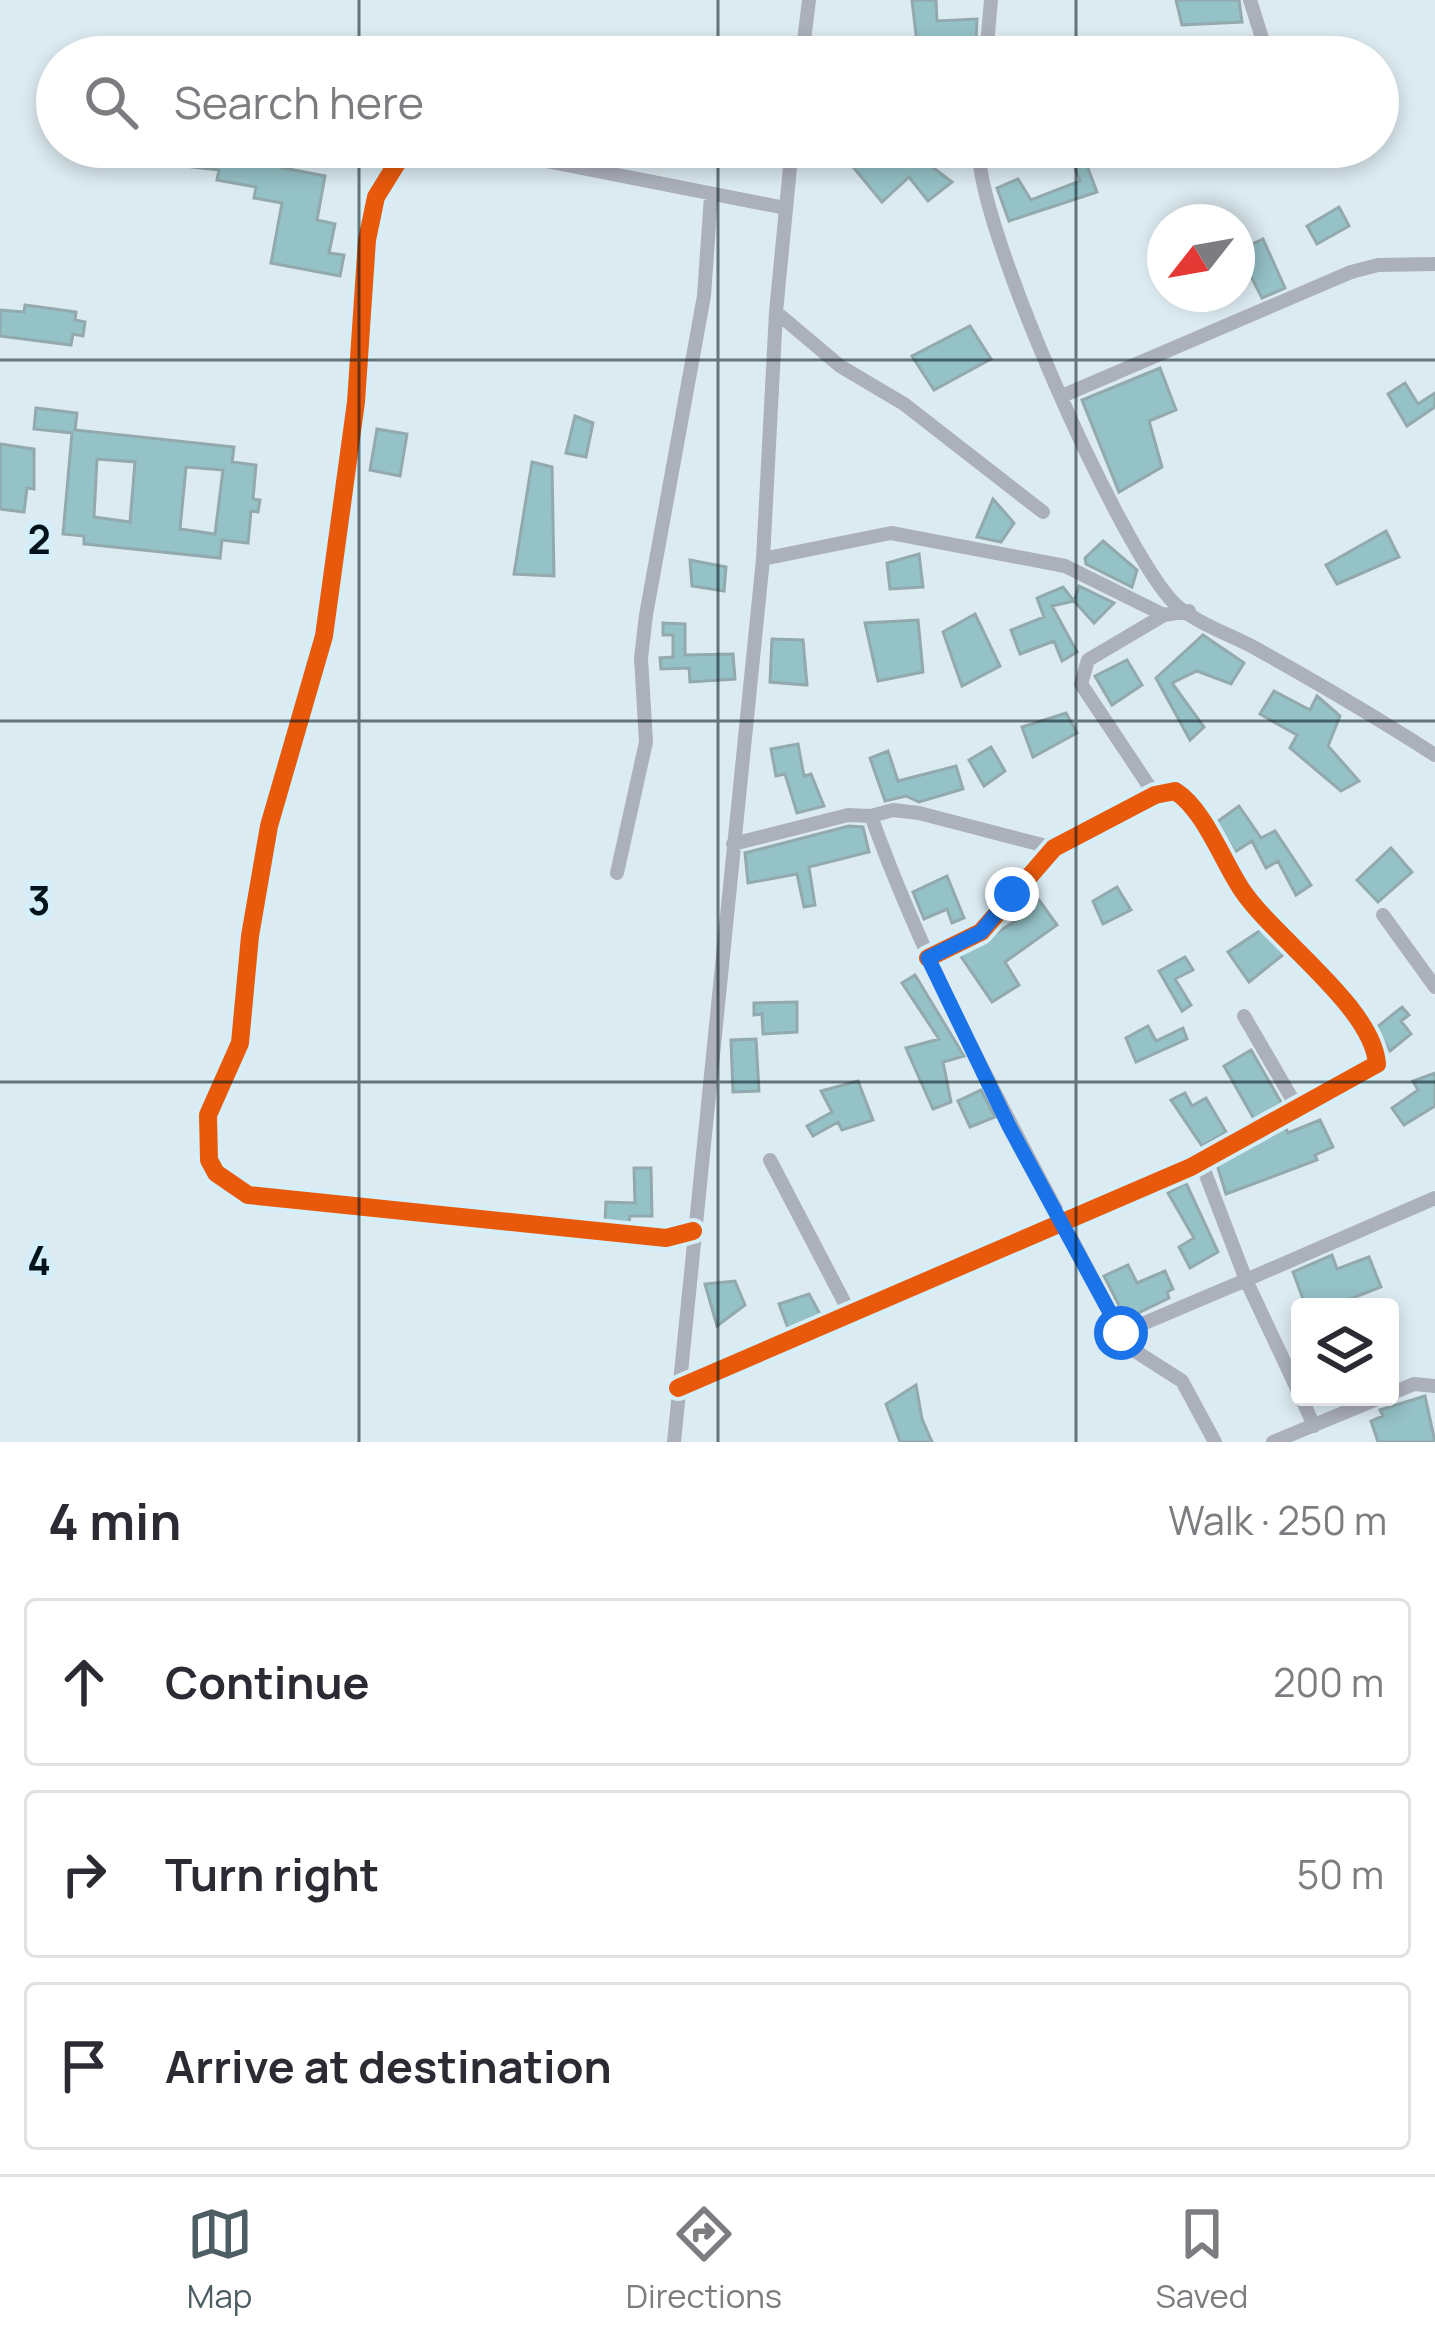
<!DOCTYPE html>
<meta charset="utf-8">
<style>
body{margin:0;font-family:Manrope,sans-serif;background:#f7f7f7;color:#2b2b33}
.controls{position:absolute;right:36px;bottom:36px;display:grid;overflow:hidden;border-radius:12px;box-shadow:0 6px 18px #0003}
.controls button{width:108px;height:108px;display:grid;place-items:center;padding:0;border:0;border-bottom:3px solid #e1e1e2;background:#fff;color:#2b2b33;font:60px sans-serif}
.compass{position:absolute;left:1147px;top:204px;width:108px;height:108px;border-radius:50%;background:#fff;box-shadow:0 6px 18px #0003;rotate:239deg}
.stop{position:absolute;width:36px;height:36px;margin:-27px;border:9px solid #1a73e8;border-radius:50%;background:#fff}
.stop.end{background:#1a73e8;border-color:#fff;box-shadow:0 3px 12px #0008}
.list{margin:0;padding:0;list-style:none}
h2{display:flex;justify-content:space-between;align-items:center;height:156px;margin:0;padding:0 48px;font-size:51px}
h2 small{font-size:39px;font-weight:400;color:#7c7c81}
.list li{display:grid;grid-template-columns:78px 1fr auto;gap:36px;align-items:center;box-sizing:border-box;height:168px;margin:0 24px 24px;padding:0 24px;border:3px solid #e1e1e2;border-radius:12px}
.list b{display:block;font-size:45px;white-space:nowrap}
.list em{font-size:39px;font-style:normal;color:#7c7c81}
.icon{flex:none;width:66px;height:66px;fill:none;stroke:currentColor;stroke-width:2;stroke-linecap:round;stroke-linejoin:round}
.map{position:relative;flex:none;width:1435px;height:1442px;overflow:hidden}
.search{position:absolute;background:#fff;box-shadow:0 6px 18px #0003;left:36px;right:36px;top:36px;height:132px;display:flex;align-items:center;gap:30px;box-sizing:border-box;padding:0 42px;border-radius:66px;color:#7c7c81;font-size:45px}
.sheet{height:732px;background:#fff}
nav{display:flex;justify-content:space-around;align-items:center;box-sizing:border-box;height:168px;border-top:3px solid #e1e1e2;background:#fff;font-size:33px;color:#7c7c81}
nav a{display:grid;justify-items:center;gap:6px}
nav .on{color:#4d5f65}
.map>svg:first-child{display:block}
</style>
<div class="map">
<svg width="1435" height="1442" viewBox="0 0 1435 1442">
<rect width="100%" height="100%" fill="#dcebf1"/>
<!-- building -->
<path fill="#95c2c7" stroke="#92a9ad" stroke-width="3" fill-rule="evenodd" d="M912,0H936L937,21L977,19L976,41L917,43Z
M1176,0H1239L1242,22L1182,25Z
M194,147H251L248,161L325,176L317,220L335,224L329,253L344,255L340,276L271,263L282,203L254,198L256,187L217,180L219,170L192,167Z
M876,147H906L952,182L928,201L909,177L882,202L853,167Z
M1086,163L1097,192L1009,221L997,188L1018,179L1031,200L1080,181L1075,168Z
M1339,207L1349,226L1317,244L1307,226Z
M1263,239L1285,288L1262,298L1238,251Z
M25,305L76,312L75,320L85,322L83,336L73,334L71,345L0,336V310L24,312Z
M970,326L991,359L934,390L912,356Z
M1160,368L1176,410L1149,421L1162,467L1119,492L1082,400Z
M1405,383L1418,404L1435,393V407L1407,426L1388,394Z
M36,408L77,413L75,430L234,447L232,462L256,465L253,499L260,500L258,512L251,511L248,543L222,540L220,558L84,544V536L63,534L72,433L34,429ZM97,459L135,462L130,522L94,517ZM186,467L223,470L215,534L180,529Z
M575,416L593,423L586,457L566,453Z
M377,429L407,434L400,476L370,470Z
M0,444L34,449V489L27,488L24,512L0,509Z
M532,462L552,467L554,576L514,574Z
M993,499L1014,523L1001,542L977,537Z
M1386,531L1399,557L1337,584L1326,565Z
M1103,541L1137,570L1132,587L1086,564L1085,558Z
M919,554L923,587L890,589L887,563Z
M690,560L726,567L724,591L692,586Z
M1079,586L1114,603L1094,623L1074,601Z
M1063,587L1074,601L1052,606L1077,652L1062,661L1054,641L1020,654L1011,630L1044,617L1037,598Z
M975,614L1000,666L962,686L943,632Z
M918,620L923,672L878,681L865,623Z
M663,623L685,624V655L733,654L735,679L690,682L689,668L661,669L660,658L673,657V635H663Z
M1203,635L1244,663L1231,684L1197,671L1172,683L1204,727L1190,740L1156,678Z
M772,639L803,640L807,685L770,682Z
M1127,660L1142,685L1112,705L1095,676Z
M1274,691L1310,710L1317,696L1340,716L1328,746L1359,781L1341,791L1290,748L1297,735L1260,714Z
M1066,713L1077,733L1033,757L1022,727Z
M798,744L804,776L811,774L824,806L797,813L785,774L776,776L771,749Z
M991,747L1005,771L984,786L969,760Z
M888,751L898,781L956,766L963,789L919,802L906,796L885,801L870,758Z
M1239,806L1261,838L1275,831L1311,885L1296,895L1278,861L1266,868L1252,841L1235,852L1217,822Z
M849,826L863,827L869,852L809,867L815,905L804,907L797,874L748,883L745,853Z
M1391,848L1412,872L1378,902L1357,880Z
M947,876L964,918L952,923L947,909L924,919L913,892Z
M1117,887L1131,910L1103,924L1093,901Z
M1039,900L1057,925L1005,962L1019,985L992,1002L960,955L1032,911L1029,908Z
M1261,930L1284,954L1249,982L1228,952Z
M1185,957L1193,970L1175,979L1191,1005L1182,1011L1159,971Z
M915,975L964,1056L943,1062L951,1102L933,1109L906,1048L939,1039L902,983Z
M797,1002V1032L763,1034L762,1014L754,1015V1003Z
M1402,1007L1409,1015L1401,1021L1411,1034L1390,1051L1376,1028Z
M1148,1026L1156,1041L1183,1028L1187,1039L1136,1062L1126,1038Z
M756,1039L759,1091L733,1092L731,1040Z
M1251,1050L1282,1104L1254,1119L1224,1066Z
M1435,1073V1106L1404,1125L1392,1108L1418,1090L1413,1081Z
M858,1081L873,1120L842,1130L838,1122L813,1136L807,1126L832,1112L821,1091Z
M981,1090L995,1117L970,1127L958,1101Z
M1185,1093L1192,1106L1206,1098L1226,1132L1202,1146L1171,1100Z
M1320,1120L1333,1147L1315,1155L1317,1160L1226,1194L1217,1165L1286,1128L1288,1133Z
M634,1168H651L652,1216H630L629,1223L605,1220L606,1202L635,1203Z
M1186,1183L1218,1252L1190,1268L1179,1247L1194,1238L1168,1193Z
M1332,1255L1337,1269L1369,1257L1381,1287L1330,1307H1306L1293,1272Z
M1128,1265L1137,1283L1165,1271L1173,1289L1167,1292L1169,1298L1126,1319L1104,1276Z
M735,1281L745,1305L717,1326L705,1284Z
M809,1294L820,1314L788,1328L779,1304Z
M916,1385L922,1419L932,1442H900L886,1404Z
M1425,1396L1435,1442H1378L1371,1421L1383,1416L1380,1410Z"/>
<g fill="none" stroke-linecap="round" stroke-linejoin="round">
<!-- minor -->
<path stroke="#acb0bb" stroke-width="14" d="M1250,0L1268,57
M802,57L809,0
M986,57L991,0
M417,147L397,163L376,197L367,240L356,402L324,636L269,826L250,936L240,1043L208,1115L209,1160L216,1173L248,1195L666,1238L693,1231
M476,147L785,208
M979,147C974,220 1120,550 1175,604C1194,622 1231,635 1255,648C1316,682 1376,717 1435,755
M776,312L840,366L904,404L1043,512
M1062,396L1351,272L1378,265L1435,264
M763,559L891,533L1065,566L1164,615L1189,611
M1155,795L1081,684L1088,660L1164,615
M871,816L893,810L919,813L1054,848
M733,844L848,815L871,816C936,997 1033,1162 1121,1333L1246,1280L1300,1395
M617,873L646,742L641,658L646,615L704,296L711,196
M1383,915L1435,987
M1244,1016L1298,1109
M770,1160L851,1315
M1201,1162L1246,1280L1435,1198
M1121,1333L1132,1349L1182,1381L1215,1442
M678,1388L1191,1167L1377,1064C1373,1007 1274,938 1242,890C1223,862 1204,809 1175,791L1155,795L1054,848L981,932L928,958
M1390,1394L1414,1384L1435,1386
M1301,1397L1314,1426
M674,1442L763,559L776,312L792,147
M1273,1442L1382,1397"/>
<defs>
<path id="cycleway" d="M417,147L397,163L376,197L367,240L356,402L324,636L269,826L250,936L240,1043L208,1115L209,1160L216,1173L248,1195L666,1238L693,1231
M678,1388L1191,1167L1377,1064C1373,1007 1274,938 1242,890C1223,862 1204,809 1175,791L1155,795L1054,848L981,932L928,958"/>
</defs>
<!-- cycleway casing -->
<use href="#cycleway" stroke="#d4eff9" stroke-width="26"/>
<!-- cycleway -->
<use href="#cycleway" stroke="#e8590c" stroke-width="18"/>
</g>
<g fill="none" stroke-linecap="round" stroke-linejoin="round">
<!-- route -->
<path stroke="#1a73e8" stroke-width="15" d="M1012,894L981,932L928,958L1009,1126L1121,1333"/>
</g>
<!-- grid -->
<path fill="none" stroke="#00131a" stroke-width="3" stroke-opacity="0.55" d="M359,0V57M718,0V57M1076,0V57M359,147V1442M718,147V1442M1076,147V1442M0,360H1435M0,721H1435M0,1082H1435"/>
<g font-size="39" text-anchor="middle" font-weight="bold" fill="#00131a" stroke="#d4eff9" stroke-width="12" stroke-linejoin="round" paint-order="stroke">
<text x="39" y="554">2</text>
<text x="39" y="915">3</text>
<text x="39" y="1275">4</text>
</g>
</svg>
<div class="controls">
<button><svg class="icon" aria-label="layers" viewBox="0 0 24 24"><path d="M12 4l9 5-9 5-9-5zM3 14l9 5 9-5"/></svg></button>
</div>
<svg class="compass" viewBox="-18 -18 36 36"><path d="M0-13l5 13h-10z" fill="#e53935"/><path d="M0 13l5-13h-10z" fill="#7c7c81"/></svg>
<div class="stop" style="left:1121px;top:1333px"></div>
<div class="stop end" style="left:1012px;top:894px"></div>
<div class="search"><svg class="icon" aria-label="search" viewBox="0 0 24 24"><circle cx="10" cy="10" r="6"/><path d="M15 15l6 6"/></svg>Search here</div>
</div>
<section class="sheet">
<h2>4 min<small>Walk · 250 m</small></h2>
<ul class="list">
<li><svg class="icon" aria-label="ahead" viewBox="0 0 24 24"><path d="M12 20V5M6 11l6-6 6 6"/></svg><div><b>Continue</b></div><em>200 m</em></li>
<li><svg class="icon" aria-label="right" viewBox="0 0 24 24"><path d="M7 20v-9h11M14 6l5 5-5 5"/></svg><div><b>Turn right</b></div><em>50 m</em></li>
<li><svg class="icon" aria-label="arrive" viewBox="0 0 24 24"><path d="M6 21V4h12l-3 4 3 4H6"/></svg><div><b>Arrive at destination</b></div></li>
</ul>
</section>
<nav>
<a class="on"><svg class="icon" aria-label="map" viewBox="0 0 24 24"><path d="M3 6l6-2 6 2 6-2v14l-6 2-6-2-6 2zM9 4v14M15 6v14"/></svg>Map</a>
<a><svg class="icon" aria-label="directions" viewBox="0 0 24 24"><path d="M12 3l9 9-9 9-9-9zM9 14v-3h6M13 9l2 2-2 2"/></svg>Directions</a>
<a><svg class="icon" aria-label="saved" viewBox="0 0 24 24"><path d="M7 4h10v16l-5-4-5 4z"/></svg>Saved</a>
</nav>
